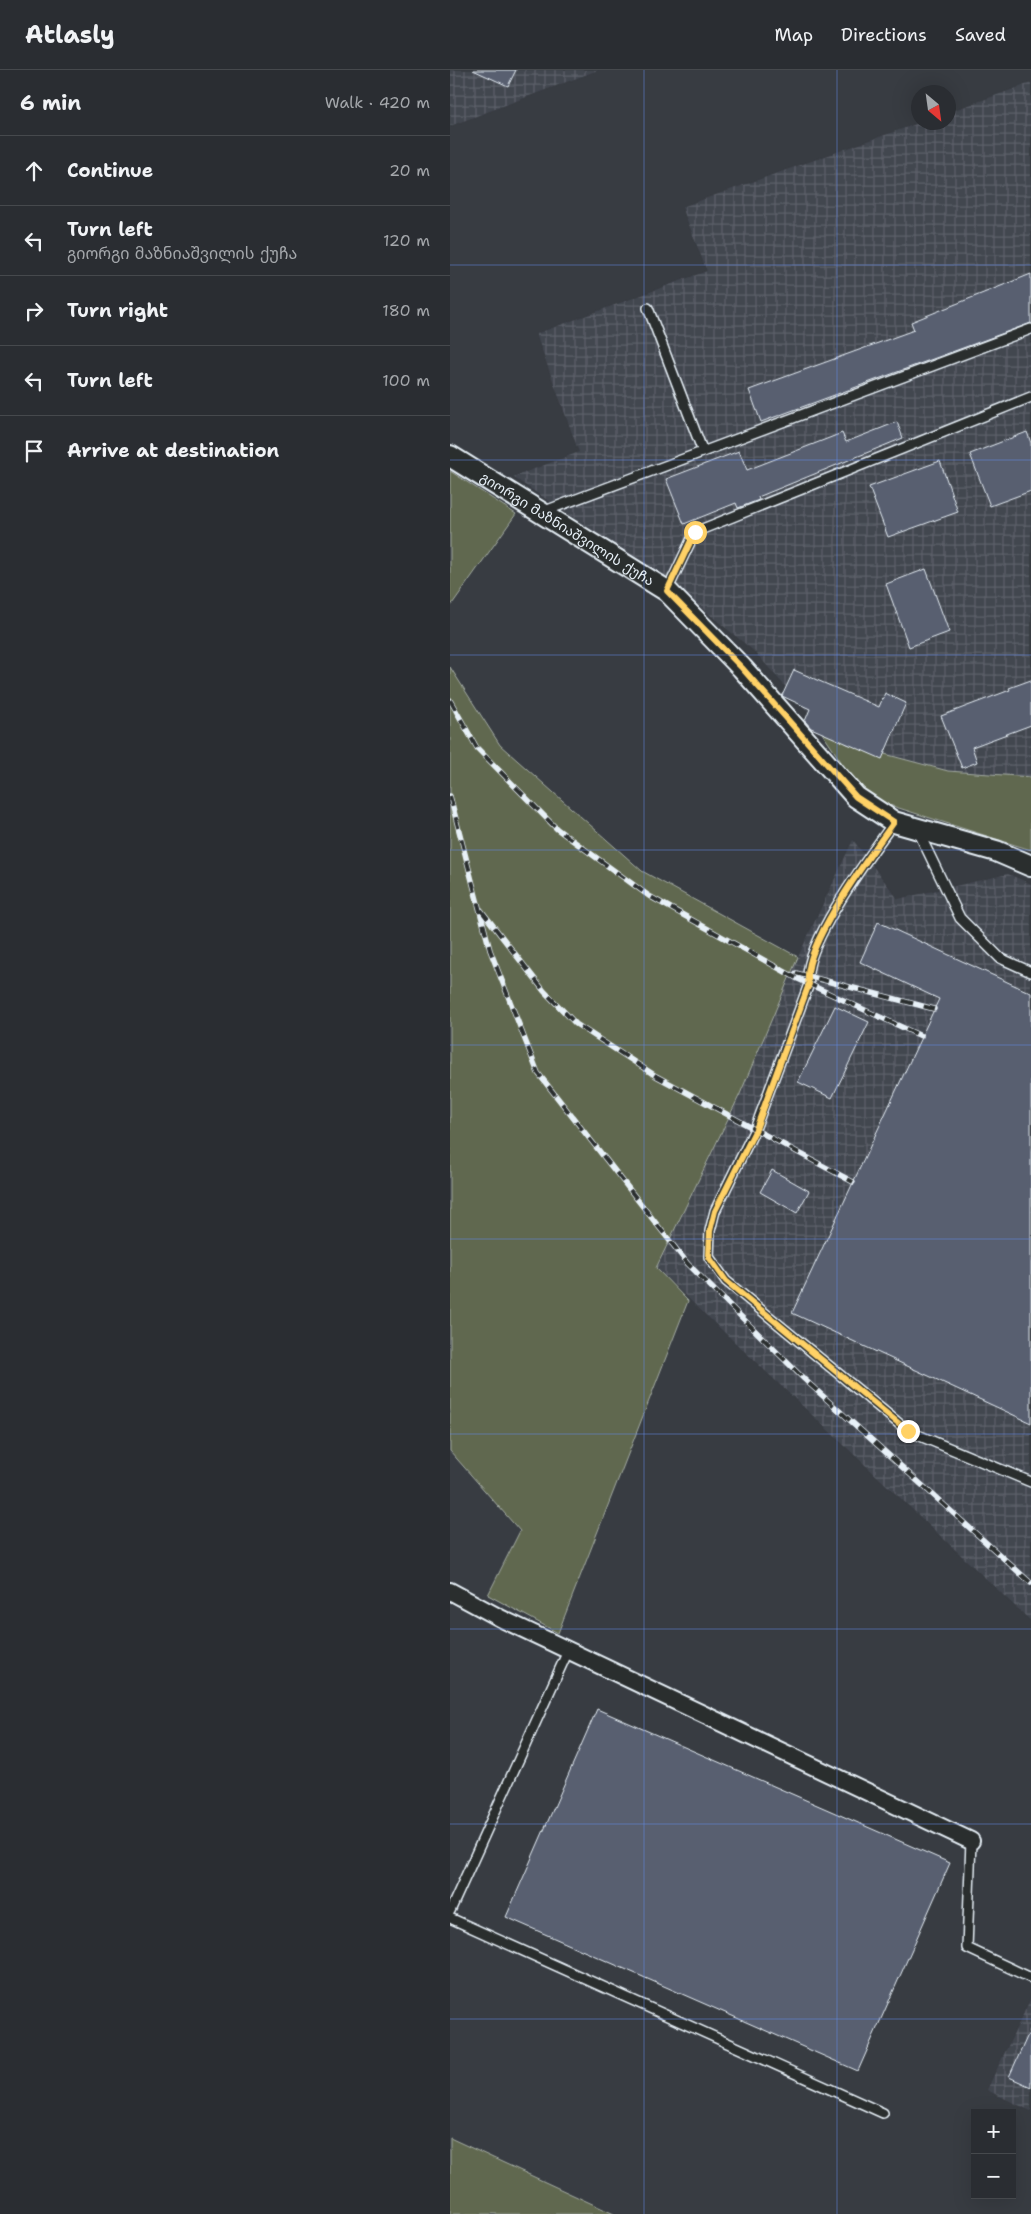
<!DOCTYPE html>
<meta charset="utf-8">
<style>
body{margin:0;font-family:"Shantell Sans","Noto Sans Georgian",sans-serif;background:#32353a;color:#f1f3f6}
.controls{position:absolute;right:15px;bottom:15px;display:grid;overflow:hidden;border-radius:0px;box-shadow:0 5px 20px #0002}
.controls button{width:45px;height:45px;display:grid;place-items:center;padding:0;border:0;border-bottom:1px solid #46494d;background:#2a2d32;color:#f1f3f6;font:25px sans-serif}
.compass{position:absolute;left:461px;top:15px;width:45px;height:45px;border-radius:50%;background:#2a2d32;box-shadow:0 5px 20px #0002;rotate:151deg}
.stop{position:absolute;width:15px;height:15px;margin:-11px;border:4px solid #ffd166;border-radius:50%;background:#fff}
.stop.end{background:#ffd166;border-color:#fff;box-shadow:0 1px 5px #0008}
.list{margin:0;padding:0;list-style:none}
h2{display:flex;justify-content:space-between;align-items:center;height:65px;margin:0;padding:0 20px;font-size:21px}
h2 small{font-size:16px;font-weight:400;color:#a5a8ac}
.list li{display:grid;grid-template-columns:32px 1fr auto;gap:15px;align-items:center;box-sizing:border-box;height:70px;padding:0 20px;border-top:1px solid #46494d}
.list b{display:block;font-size:19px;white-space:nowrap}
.list p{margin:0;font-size:16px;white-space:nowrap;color:#a5a8ac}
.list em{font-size:16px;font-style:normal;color:#a5a8ac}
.icon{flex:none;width:28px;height:28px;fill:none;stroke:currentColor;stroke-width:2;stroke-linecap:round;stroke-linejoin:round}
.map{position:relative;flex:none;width:581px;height:2144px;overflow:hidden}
header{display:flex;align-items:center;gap:30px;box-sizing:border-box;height:70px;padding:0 25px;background:#2a2d32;border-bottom:1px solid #46494d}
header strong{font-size:24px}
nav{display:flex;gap:28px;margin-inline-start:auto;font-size:18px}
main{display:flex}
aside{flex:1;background:#2a2d32}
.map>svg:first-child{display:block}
</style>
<header>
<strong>Atlasly</strong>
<nav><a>Map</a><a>Directions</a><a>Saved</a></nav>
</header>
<main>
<aside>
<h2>6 min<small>Walk · 420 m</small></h2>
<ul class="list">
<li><svg class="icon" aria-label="ahead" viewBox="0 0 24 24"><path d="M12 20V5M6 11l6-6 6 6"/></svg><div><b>Continue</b></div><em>20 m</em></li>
<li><svg class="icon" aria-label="left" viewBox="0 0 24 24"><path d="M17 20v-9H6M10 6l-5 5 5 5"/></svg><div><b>Turn left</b><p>გიორგი მაზნიაშვილის ქუჩა</p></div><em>120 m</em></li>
<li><svg class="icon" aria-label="right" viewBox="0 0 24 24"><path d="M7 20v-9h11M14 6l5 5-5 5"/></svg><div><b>Turn right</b></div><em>180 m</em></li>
<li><svg class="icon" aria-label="left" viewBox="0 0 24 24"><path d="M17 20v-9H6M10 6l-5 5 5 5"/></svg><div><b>Turn left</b></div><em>100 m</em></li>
<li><svg class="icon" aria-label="arrive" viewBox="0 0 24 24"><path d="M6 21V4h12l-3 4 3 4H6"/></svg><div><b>Arrive at destination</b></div></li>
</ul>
</aside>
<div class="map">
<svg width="581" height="2144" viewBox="0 0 581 2144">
<defs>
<pattern id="industrial-grid" width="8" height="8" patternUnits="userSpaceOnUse" patternTransform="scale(1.25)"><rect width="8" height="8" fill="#424650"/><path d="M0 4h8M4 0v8" fill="none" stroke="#5d616a"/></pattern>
</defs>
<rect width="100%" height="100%" fill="#383c42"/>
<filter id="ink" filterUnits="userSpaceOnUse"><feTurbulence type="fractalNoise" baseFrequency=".02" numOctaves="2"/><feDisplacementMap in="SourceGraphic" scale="10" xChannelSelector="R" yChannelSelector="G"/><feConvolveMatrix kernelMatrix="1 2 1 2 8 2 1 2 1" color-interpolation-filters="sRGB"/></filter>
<g filter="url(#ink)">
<!-- industrial -->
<path fill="url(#industrial-grid)" d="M0,0H148L0,56Z
M581,13V707L498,701L397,674L358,642L305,582L225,516L63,407L129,382L86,264L257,201L232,137L469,53L498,52L499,42Z
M403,770L448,829L558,804L581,814V1551L206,1198L290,1024L348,887Z
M581,1928V2041L537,2020Z"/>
<!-- green -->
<path fill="#61684f" stroke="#a4aca4" d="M0,401L66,444L0,537Z
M0,597L50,675L192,801L348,887L290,1024L206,1198L238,1231L108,1563L38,1525L70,1461L0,1381Z
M358,642L397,674L498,701L581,707V780L436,734L406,714Z
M0,2068L164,2144H0Z"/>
<!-- building -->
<path fill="#585e70" stroke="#e8f1f8" d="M23,0H66L58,16Z
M581,204V253L311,352L299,320L464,260L461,252Z
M447,352L453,368L308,427L309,430L288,438L286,433L234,454L216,409L289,381L297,400L392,363L396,372Z
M577,362L581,373V421L540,436L520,384Z
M490,391L508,442L438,467L419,417Z
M476,499L499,562L459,577L436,514Z
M344,600L429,637L435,623L456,633L432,689L361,658L355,651L360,639L332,626Z
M581,610V655L522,677L527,692L512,698L491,646L560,620L559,618Z
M428,852L581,923V1353L342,1243L489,929L410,892Z
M385,936L419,952L382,1028L348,1012Z
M322,1100L359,1121L347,1143L310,1122Z
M147,1639L500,1793L408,2001L56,1847Z
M581,1958V2017L559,2007Z"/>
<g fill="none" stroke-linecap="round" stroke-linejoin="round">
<defs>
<path id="service" d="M198,238L253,382
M92,442L581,259
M217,521L245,462L581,327
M444,752C423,781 348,881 359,914L305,1059L265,1141L260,1161L259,1187L276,1211L458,1361L581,1412
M468,761L510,848L550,888L581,902
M521,1771L517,1878L581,1908
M0,1841L118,1581
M0,1848L433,2043"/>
<path id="minor" d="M0,1521L52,1549L521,1771"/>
<g id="tertiary">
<path id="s1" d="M0,386L217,521L292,598L406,727L444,752L546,781L581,796"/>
</g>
</defs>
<!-- service casing -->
<use href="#service" stroke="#e8f1f8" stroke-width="12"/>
<!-- minor casing -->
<use href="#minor" stroke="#e8f1f8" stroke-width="20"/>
<!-- tertiary casing -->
<use href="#tertiary" stroke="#e8f1f8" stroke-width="24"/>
<!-- service -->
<use href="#service" stroke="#2a2d2e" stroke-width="9"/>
<!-- minor -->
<use href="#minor" stroke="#2a2d2e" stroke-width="16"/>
<!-- tertiary -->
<use href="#tertiary" stroke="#2a2d2e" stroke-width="20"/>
<defs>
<path id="rail" d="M0,630L27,678L107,759L199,826L348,909L471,966
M0,726L40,880L88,1003L238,1194L354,1309L581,1513
M31,840L94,921L126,954L206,1006L403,1112
M346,903L484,939"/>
</defs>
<!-- rail casing -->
<use href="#rail" stroke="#e8f1f8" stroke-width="5.5"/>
<!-- rail -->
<use href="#rail" stroke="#2a2d2e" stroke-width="4" stroke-dasharray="11" stroke-linecap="butt"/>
</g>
</g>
<g fill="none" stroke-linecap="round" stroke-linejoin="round" filter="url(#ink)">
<!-- route -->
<path stroke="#ffd166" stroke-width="6" d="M245,462L217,521L292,598L406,727L444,752C423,781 348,881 359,914L306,1059L265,1141L260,1161L259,1187L276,1211L458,1361"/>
</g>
<!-- grid -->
<path fill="none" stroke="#6487e3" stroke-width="1" stroke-opacity="0.55" d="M194,0V2144M387,0V2144M0,195H581M0,390H581M0,585H581M0,780H581M0,975H581M0,1169H581M0,1364H581M0,1559H581M0,1754H581M0,1949H581"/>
<g text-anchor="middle" stroke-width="5" stroke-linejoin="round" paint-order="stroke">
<!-- street labels -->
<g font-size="14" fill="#e8f1f8" stroke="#2a2d2e">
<text dy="5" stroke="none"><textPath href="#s1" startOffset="138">გიორგი მაზნიაშვილის ქუჩა</textPath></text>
</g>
</g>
</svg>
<div class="controls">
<button>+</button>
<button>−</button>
</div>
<svg class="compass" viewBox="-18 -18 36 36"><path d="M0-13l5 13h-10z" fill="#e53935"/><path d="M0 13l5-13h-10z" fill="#a5a8ac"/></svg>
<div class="stop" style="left:245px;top:462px"></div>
<div class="stop end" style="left:458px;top:1361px"></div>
</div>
</main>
